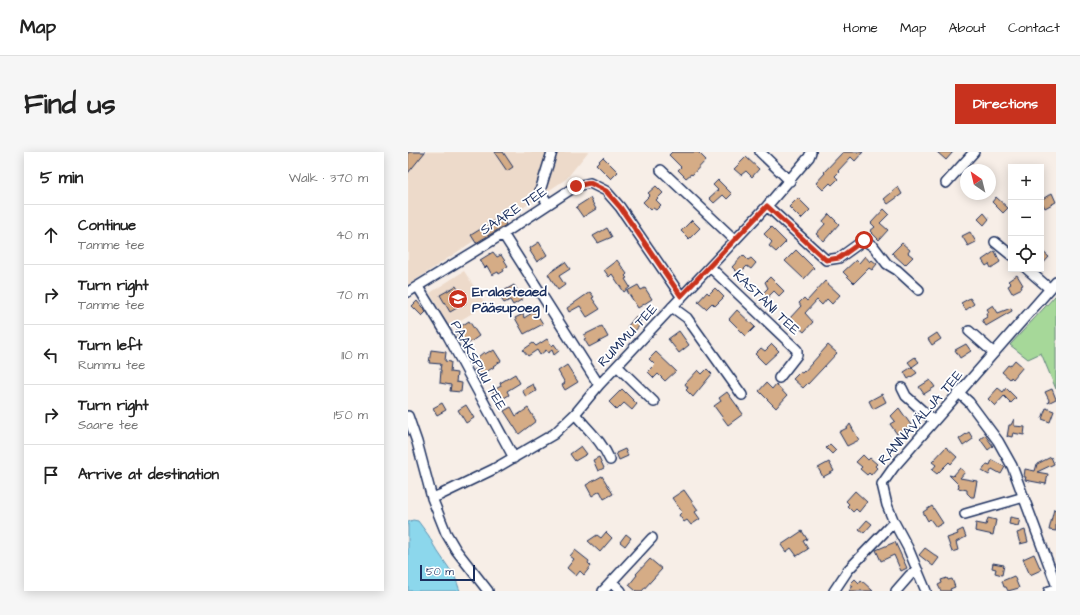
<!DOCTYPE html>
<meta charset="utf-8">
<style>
body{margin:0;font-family:"Architects Daughter",sans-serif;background:#f6f6f6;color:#222}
.controls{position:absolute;right:12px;top:12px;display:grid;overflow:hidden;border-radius:0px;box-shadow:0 2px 10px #0003}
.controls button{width:36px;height:36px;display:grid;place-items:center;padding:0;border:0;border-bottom:1px solid #e0e0e0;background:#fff;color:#222;font:20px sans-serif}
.compass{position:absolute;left:552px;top:12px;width:36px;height:36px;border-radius:50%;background:#fff;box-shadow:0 2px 10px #0003;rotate:325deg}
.scale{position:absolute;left:12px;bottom:10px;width:55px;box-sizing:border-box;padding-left:4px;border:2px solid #1b2f5e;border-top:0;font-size:11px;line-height:14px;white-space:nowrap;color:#1b2f5e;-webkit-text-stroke:3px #fff;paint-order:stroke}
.stop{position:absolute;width:12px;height:12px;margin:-9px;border:3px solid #c8321e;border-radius:50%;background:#fff}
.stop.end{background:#c8321e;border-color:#fff;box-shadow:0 1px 4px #0008}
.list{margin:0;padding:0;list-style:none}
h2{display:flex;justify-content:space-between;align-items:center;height:52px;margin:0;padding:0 16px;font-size:17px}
h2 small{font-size:13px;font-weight:400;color:#767676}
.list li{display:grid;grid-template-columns:26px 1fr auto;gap:12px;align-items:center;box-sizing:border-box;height:60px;padding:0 16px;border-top:1px solid #e0e0e0}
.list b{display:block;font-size:15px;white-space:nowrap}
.list p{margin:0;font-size:13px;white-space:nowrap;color:#767676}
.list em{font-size:13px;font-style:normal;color:#767676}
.icon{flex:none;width:22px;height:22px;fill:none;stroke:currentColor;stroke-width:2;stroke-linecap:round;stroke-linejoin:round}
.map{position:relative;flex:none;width:648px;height:439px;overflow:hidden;border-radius:0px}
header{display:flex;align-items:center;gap:24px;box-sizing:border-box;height:56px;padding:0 20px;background:#fff;border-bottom:1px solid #e0e0e0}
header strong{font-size:19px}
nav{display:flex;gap:22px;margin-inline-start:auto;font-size:14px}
.intro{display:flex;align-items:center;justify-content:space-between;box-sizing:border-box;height:96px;padding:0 24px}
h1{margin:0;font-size:28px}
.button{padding:10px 18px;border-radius:0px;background:#c8321e;color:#fff;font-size:14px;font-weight:700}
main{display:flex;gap:24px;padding:0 24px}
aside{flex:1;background:#fff;border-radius:0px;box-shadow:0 2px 10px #0003}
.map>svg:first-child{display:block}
</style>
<header>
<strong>Map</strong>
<nav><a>Home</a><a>Map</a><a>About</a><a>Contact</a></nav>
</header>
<div class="intro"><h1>Find us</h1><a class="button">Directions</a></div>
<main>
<aside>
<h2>5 min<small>Walk · 370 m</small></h2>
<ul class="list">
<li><svg class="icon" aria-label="ahead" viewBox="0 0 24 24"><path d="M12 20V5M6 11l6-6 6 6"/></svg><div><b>Continue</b><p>Tamme tee</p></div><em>40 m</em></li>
<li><svg class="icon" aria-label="right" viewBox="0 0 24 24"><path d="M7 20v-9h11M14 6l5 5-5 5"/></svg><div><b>Turn right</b><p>Tamme tee</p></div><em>70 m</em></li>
<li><svg class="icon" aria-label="left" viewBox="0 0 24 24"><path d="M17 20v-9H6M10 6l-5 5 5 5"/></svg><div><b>Turn left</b><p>Rummu tee</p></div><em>110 m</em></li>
<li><svg class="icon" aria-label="right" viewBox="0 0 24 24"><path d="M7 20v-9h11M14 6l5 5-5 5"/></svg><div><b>Turn right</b><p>Saare tee</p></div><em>150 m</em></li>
<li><svg class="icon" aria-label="arrive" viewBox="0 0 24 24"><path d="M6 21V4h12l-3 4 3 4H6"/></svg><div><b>Arrive at destination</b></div></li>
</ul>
</aside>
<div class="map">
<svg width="648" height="439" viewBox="0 0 648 439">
<rect width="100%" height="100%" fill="#f7eee7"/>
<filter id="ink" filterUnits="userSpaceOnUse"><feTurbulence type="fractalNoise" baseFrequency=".025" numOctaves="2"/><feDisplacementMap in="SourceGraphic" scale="8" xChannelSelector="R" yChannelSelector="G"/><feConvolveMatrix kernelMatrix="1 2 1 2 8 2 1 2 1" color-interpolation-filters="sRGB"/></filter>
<g filter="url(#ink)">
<!-- built -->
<path fill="#eddaca" d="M0,0H180L158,27L0,133Z
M56,119L78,153L41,175L22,141Z"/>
<!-- green -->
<path fill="#a6d899" stroke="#60847c" d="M648,143V237L633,201L620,207L602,193Z"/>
<!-- water -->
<path fill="#8cd7ec" stroke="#5f94b3" d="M5,368L10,369L21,384L26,394L47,425L52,439H0V370Z"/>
<!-- building -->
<path fill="#d5ac86" stroke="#1b2f5e" d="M0,0H17L0,21Z
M86,0H95L105,15L99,19Z
M264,0H290L298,8L284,23L283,22L278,26L270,18L273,15L261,3Z
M435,0H455L447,9L443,5L430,19L431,20L427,24L430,27L424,33L422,31L415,38L408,31L417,21L416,20Z
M529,0H545L538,8Z
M195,5L210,20L203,27L188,12Z
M338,5L351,17L344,25L338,19L333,23L326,17Z
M310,28L324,42L319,47L315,43L306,51L301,46L310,38L305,33Z
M248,34L255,41L248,48L253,53L248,58L245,56L243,58L235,50L242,43L240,41Z
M490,35L494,42L480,52L476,47Z
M644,41L648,50L637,56L633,48Z
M588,45L600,56L595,61L584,50Z
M182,46L188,57L175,65L168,55Z
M390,46L402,58L393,67L381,55Z
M476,57L481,62L472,71L480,78L471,88L462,79L467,75L463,71Z
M576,61L581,67L576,73L570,67Z
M421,62L431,72L416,89L408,82L417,72L415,69Z
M94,64L98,73L68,91L63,83Z
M284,68L292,76L281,87L273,79Z
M363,75L378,90L368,100L361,94L364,90L356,82Z
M199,76L204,85L190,91L185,84Z
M562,80L568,90L560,94L554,84Z
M131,90L139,103L129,110L122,99H123L122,96Z
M494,91L502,98L500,101L505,105L497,113L484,101Z
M388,98L406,116L396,127L377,109Z
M633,98L641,105L633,114Z
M587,99L592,110L583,116L581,112L578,114L574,108Z
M85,100L89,105L93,103L100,114L95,117L96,119L91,122L90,120L84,123L79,114L77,116L72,108Z
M335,103L340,108L343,106L348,111L343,117L339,114L331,122L324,115Z
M457,104L462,110L464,108L469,112L464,118L461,116L446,131L435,120L448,108L451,111Z
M209,108L219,122L217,124L219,126L217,127L222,135L216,140L204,122L201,125L196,118Z
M157,110L162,117L151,124L157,133L150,138L140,122Z
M609,123L615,133L613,134L614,136L604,141L600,134L603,132L600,129Z
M362,125L376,139L371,144L366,139L358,147L354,142L360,136L357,130Z
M417,129L432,143L424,152L419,147L414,153L409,148L397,161L405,170L396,180L381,167L393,154L391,151L396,146L399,149Z
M106,133L115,147L105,153L102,148L96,151L90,142Z
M230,133L233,138L237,136L244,147L230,156L219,139Z
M48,134L58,151L42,160L32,143Z
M307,136L316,145L307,154L304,151L298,157L290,150L299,140L301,142Z
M182,140L186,145L184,146L192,157L179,165L172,154L161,160L159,156Z
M562,146L566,152L558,158L553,151Z
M9,149L18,160L14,164L4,154Z
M585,153L590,161L603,156L604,159L578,174L574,168L579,165L578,162L581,160L579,157Z
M329,158L347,175L338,184L321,167Z
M127,159L135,172L116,182L107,166L115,162L116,166Z
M228,164L233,168L231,171L233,172L226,180L219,175Z
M61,169L71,184L57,194L49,182L51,181L49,177Z
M194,174L200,185L181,195L176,187L178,186L176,183Z
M271,179L281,193L271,201L260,187Z
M529,181L533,187L524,193L520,187Z
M139,187L144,194L146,192L151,199L146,203L144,198L140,201L138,198L132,203L129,198L120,204L115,198L125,191L128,194Z
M364,192L371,199L357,212L347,202L353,196L357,199Z
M558,192L563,199L552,206L547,198Z
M420,193L429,201L400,232V231L395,236L385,227L392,220L394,221L396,219V220Z
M23,198L38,200L37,209L43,210L42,220L49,221L48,230L54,231L53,240L42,239L43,233L32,231L33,218H32L33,212L21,211Z
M86,198L93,209L85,214L86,215L70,225L66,218L70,216L65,209L76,200L77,202L82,199L83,200Z
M248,200L268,219L257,229L250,222L246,226L240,220L247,213L241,207Z
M507,205L511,210L504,215L500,210Z
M607,208L615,215L605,227L603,225L602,227L594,220L600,213L602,214Z
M159,213L170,230L157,238L154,233L157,231L150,219Z
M504,215L509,221L500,227L496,220Z
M299,217L304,222L285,245L278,238L280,236L277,232L290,218L294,222Z
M107,222L112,231L99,239L101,243L91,249L84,239L93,234L92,231Z
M522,228L527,235L516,242L511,235Z
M358,231L364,237L368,232L379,244L368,256L351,239Z
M125,232L128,239L118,245L114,238Z
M590,236L595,240L598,236L608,246L603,251L596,244L587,254L580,247Z
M214,237L229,252L224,258L216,251L209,258L201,250Z
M644,237L648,247L640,251L641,248L637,240Z
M319,240L335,262L320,273L306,254L313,249L311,246Z
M474,242L478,250L465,257L461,249Z
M34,251L38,258L29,263L25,256Z
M58,253L66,266L58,271L50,258Z
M103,255L108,264L120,256L128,269L111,282L96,259Z
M491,256L503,273L489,282L482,272L487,269L483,264Z
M638,256L646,259L642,270L634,267Z
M606,267V274L617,275L616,283L605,281L604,285L600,284L599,285L601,273H603Z
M442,272L451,288L439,294L431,280L439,276Z
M561,280L565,287L555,294L551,287Z
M577,283L585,294L580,298L572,287Z
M422,292L428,298L424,302L418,296Z
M173,294L179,302L167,309L162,302Z
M538,295L549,305L543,312L541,310L529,322L524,318L528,313L524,310Z
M217,297L220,304L211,308L208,301Z
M455,303L460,308L462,306L469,312L467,314L469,316L463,323L461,321L459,323L452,317L454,315L448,310Z
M191,305L196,316L190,319L185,308Z
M643,305L646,312L629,320L640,322L638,332L617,328L618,325H616L617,317L627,319L629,312Z
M584,308L597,315L593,322L584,317L581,323L574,319L579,312L582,313Z
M421,310L426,319L415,325L410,316Z
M552,316L557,320L552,326L569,329L566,345H563L559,341V338L550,336L551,333L541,323L545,324Z
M194,324L205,342L196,347L192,339L184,344L178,333Z
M276,338L290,358L287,360L292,367L283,373L279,368L276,370L271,363L274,360L264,346Z
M447,339L459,350L451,360L448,357L445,360L439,354L441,352L438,349Z
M524,354L535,371L528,375L522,367L520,369L515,360Z
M646,357L648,358V379L641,378Z
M602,365L612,367L610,374L601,372Z
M580,366L588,368L585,383L567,379L568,371L578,373Z
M459,368L464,372L456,381L451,377Z
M555,377L558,385L548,390L550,398L544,400L539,386L550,382L549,380Z
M617,378L620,390L612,392L609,381Z
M394,379L399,387L395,389L400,397L389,404L383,396L378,400L373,393Z
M198,380L204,386L192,400L180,389L189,383L193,386Z
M218,382L223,386L217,394L212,390Z
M487,390L499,416L493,419L486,403L473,409L468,398Z
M517,396L531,406L525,414L511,403Z
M167,398L181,409L180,411L183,414L176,423L172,419L168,424L159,416L166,407L162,404Z
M626,402L633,418L622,423L615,407Z
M242,407L254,417L234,439H228L221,433L229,423L228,422Z
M585,411L596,413L594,423L587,421L588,417L584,416Z
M606,424L611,436L600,439L598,435H596L594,429Z
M539,426L540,428L544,427L547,435L542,437L543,439H533L530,433L534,431L533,428Z
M447,427L451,431L453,428L465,439H441L445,434L442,432Z"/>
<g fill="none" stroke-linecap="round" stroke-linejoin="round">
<defs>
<path id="minor" d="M352,0L382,29
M253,18L327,88
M538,31L566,0
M140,52L132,39L144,0
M359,54L418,108L431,106L456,88L466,95L479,112L489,118L511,138
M95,82L191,233
M587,90L603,103
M302,115L389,198V203L371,226
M619,117L642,137
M10,135L40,184L106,306
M0,140L95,82L168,34L182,31L198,39L212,55L273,144
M264,155L279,166L334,243
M561,179L586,201
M209,214L246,250
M494,236L498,244L526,269
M551,241L561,250L590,289L604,314L648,432
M167,262C179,277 194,289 202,308
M0,264L9,290L24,346L38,381L48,398L80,439
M24,346L32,343L86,317L146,282L167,262L191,233L359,54L401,5L403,0
M557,362L616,345
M204,430L213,439
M195,439L244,386
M426,439L440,418L486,370
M488,439L502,423L510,419
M518,439L500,396L486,370L479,353L474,332L486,315L648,130
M641,439L648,437"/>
</defs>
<!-- minor casing -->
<use href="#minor" stroke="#1b2f5e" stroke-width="12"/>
<!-- minor -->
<use href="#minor" stroke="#fff" stroke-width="9"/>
</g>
</g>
<g fill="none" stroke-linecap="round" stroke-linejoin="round" filter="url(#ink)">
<!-- route -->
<path stroke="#c8321e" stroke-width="5" d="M168,34L182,31L198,39L212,55L273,144L359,54L418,108L431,106L456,88"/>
</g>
<!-- icons -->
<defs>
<symbol id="school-disc" viewBox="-11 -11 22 22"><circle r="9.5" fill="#c8321e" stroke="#fff"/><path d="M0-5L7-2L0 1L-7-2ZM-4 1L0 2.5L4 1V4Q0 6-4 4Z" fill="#fff"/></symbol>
</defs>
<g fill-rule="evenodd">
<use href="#school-disc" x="39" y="136" width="22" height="22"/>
</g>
<g text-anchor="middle" stroke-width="3.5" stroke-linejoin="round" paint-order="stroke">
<!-- street labels -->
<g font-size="14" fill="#1b2f5e" stroke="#fff">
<text transform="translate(105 58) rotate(-33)" y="5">SAARE TEE</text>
<text transform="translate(359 150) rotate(44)" y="5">KASTANI TEE</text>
<text transform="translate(219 183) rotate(-47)" y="5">RUMMU TEE</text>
<text transform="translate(71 213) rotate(61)" y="5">PAAKSPUU TEE</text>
<text transform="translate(512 265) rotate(-49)" y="5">RANNAVÄLJA TEE</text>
</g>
<!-- poi labels -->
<g font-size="14" font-weight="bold" fill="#1b2f5e" stroke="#fff" text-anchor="start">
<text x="64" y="144">Eralasteaed<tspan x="64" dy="16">Pääsupoeg 1</tspan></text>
</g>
</g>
</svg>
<div class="controls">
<button>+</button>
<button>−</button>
<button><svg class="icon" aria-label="locate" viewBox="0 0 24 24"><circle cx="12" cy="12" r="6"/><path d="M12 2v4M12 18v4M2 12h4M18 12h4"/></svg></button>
</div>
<svg class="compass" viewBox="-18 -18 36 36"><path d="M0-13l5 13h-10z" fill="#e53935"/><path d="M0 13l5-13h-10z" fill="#767676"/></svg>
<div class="scale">50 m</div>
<div class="stop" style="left:456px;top:88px"></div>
<div class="stop end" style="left:168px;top:34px"></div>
</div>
</main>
